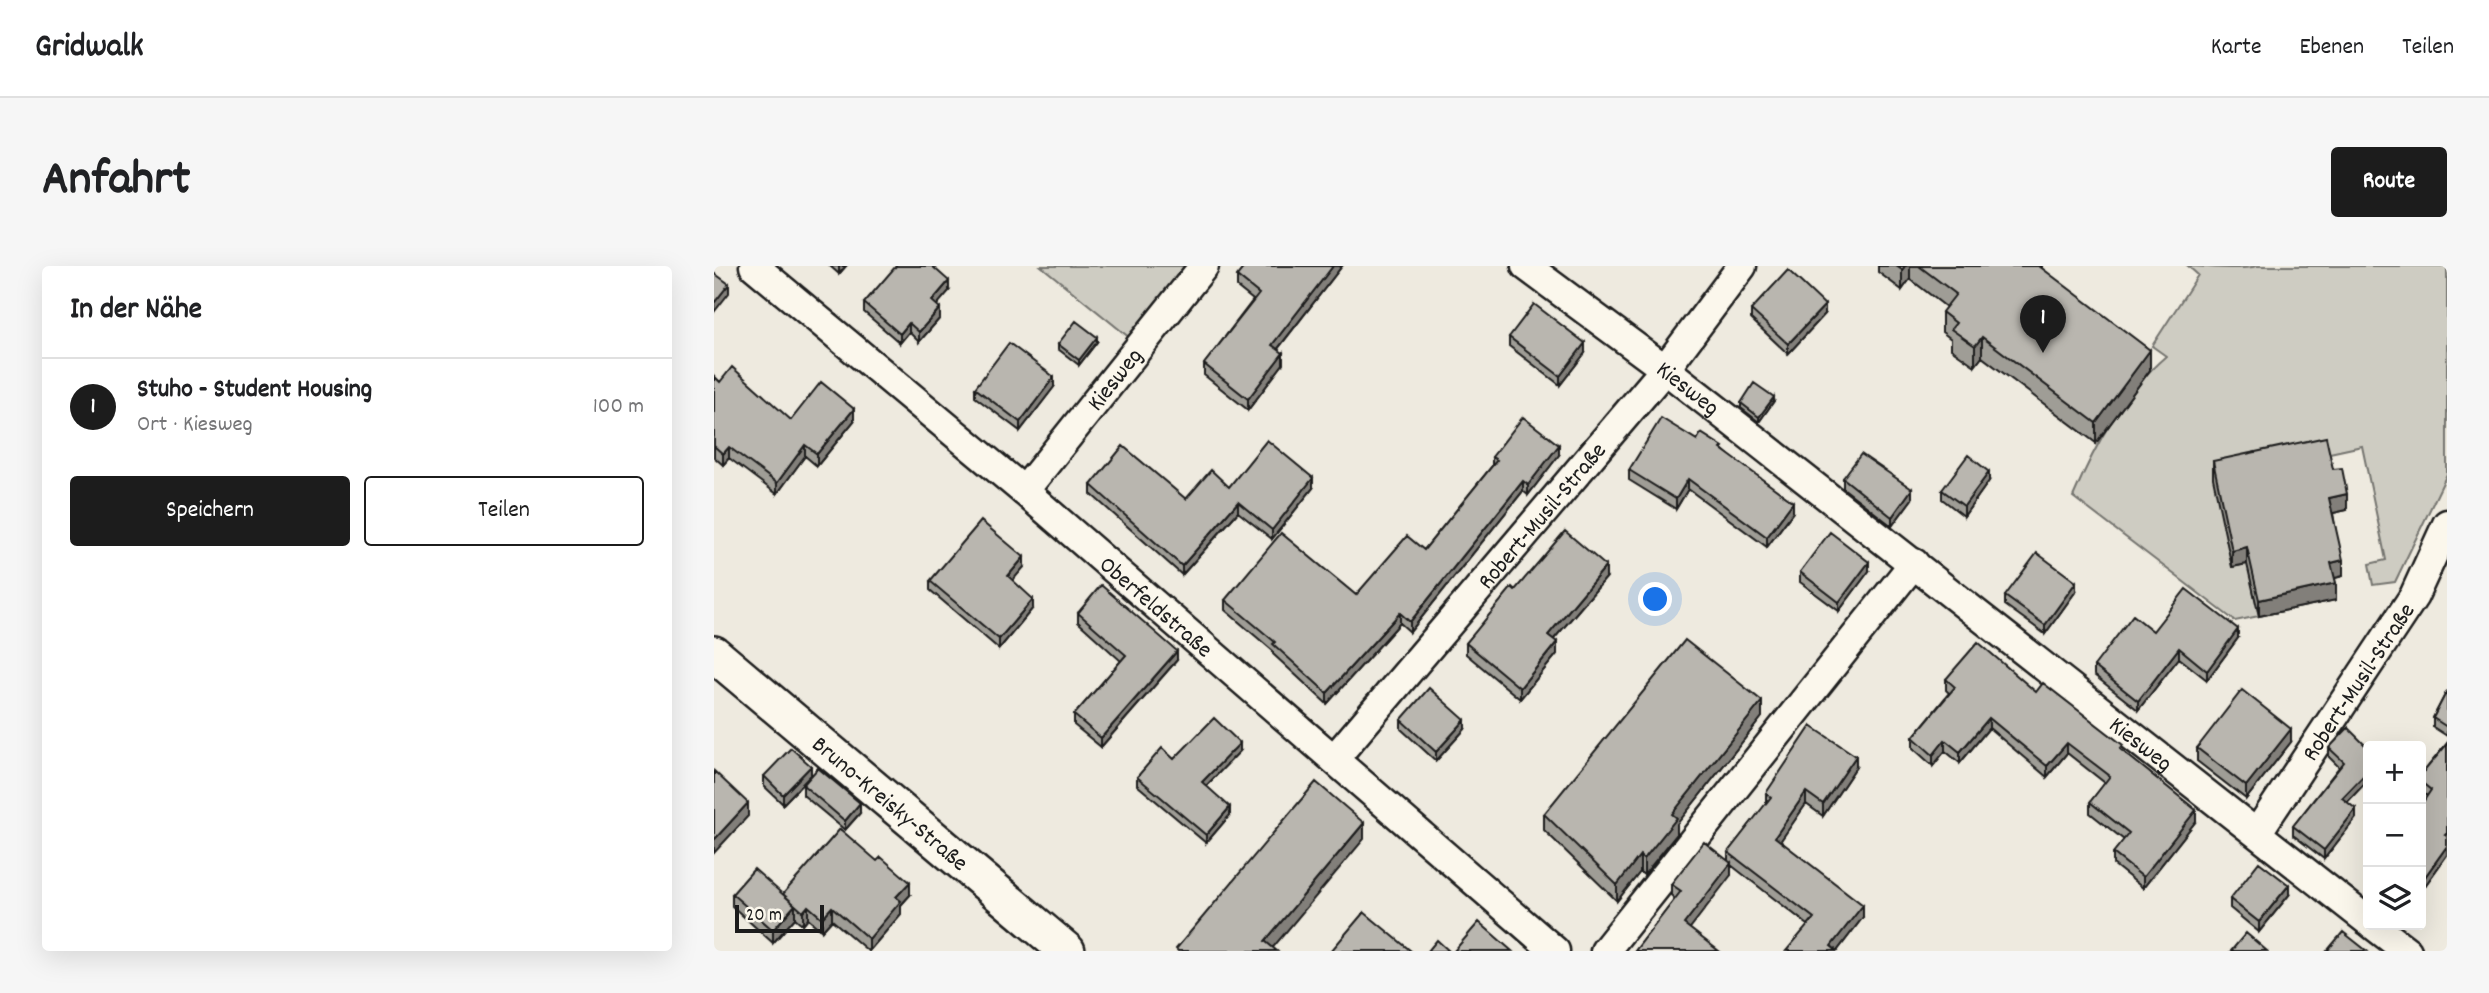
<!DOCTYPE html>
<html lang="de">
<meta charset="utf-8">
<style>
body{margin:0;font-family:Dekko,sans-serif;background:#f6f6f6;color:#202124}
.controls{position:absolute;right:21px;bottom:21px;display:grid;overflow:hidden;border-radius:7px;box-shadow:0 7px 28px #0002}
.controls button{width:63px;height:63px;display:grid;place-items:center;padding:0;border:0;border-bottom:2px solid #e0e0e0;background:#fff;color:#202124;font:35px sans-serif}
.scale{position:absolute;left:21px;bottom:18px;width:89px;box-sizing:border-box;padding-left:7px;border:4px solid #1c1c1c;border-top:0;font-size:19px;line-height:24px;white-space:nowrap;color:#1c1c1c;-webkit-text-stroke:5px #fbf7ec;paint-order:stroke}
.you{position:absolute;left:942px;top:334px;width:24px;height:24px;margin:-18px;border:5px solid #fff;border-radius:50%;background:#1a73e8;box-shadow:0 0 0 10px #1a73e833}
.badge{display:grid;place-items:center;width:46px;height:46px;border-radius:50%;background:#1c1c1c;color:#fff;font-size:23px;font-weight:700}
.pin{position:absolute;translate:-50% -58px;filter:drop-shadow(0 2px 4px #0008)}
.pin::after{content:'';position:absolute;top:37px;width:24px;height:21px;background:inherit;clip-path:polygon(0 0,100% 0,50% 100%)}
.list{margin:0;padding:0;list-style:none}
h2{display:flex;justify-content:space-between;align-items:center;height:91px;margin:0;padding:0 28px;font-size:30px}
h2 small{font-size:23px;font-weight:400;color:#757577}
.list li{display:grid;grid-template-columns:46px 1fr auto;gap:21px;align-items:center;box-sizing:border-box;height:98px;padding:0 28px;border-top:2px solid #e0e0e0}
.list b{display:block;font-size:26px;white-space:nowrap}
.list p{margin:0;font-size:23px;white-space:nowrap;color:#757577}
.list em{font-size:23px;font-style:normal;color:#757577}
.actions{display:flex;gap:14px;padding:21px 28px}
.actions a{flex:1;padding:16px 0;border:2px solid #1c1c1c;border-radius:7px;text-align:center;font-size:24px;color:#1c1c1c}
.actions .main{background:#1c1c1c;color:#fff}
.icon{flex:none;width:38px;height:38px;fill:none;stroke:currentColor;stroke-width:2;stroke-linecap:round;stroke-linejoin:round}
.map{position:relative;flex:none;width:1733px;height:685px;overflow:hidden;border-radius:7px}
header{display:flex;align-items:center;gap:42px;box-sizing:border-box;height:98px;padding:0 35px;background:#fff;border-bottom:2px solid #e0e0e0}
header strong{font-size:33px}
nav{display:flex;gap:38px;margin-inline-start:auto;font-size:24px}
.intro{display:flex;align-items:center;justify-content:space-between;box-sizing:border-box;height:168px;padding:0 42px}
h1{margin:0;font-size:49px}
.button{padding:18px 32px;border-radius:7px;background:#1c1c1c;color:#fff;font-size:24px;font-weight:700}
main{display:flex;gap:42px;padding:0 42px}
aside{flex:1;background:#fff;border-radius:7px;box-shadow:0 7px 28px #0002}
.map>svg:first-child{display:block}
</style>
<header>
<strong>Gridwalk</strong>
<nav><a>Karte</a><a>Ebenen</a><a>Teilen</a></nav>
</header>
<div class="intro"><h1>Anfahrt</h1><a class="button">Route</a></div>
<main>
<aside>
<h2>In der Nähe<small></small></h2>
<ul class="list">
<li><span class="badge">1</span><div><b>Stuho - Student Housing</b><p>Ort · Kiesweg</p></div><em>100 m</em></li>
</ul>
<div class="actions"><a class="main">Speichern</a><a>Teilen</a></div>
</aside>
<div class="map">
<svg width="1733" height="685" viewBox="0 0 1733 685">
<rect width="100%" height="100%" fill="#eeeadf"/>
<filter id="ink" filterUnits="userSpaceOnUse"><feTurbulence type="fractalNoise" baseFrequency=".0143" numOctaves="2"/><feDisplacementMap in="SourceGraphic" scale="14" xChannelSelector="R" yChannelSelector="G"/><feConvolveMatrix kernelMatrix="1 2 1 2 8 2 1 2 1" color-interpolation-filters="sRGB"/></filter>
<g filter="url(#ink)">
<!-- green -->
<path fill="#ceccc2" stroke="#75746f" stroke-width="2" d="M327,0H472L416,72Z
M1474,0C1491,0 1529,5 1542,0H1733V208L1681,316L1659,319L1655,298L1672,294L1648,180L1500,212L1518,300L1543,295L1539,324L1545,350L1521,355L1359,231C1381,179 1409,127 1452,90L1438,80L1484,9Z"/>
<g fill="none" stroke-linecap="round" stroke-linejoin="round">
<defs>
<g id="minor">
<path id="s1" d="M40,0L310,225L841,685"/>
<path id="s2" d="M812,0L951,103L1654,655"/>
<path id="s3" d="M310,225L490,0"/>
<path id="s4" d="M620,493L951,103L1028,0"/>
<path id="s5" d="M1543,567L1700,330L1733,258"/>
<path d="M1659,659L1693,685"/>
<path d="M891,685L1200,297"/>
</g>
<g id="tertiary">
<path id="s6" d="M0,388L353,685"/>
</g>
</defs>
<!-- minor casing -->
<use href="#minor" stroke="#1c1c1c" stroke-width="33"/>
<!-- tertiary casing -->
<use href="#tertiary" stroke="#1c1c1c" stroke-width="40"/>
<!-- minor -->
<use href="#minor" stroke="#fbf7ec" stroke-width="28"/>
<!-- tertiary -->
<use href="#tertiary" stroke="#fbf7ec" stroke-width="35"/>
</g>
<!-- wall -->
<path fill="#9f9d96" stroke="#1c1c1c" stroke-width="2" d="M116,0H132L125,8Z
M531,0H628L564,83L569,98L534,144L490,109V98L539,34L523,21V10Z
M1164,0H1328V3L1436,104L1382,177L1268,91L1261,100L1237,83V73L1228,66V46L1232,41L1196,13L1188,24L1164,6Z
M235,25L222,39L226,52L205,76L195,66L186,77L150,46V37Z
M1037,44L1111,48L1074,88L1037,53Z
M795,71L871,87L846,119L795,80Z
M383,76L365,99L344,83V78Z
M0,110L6,116L77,154L140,155L103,200L91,190L63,228L15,192L9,199L0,191Z
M340,121L306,165L261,131V122Z
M1060,135L1045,156L1027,142V137Z
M1009,184L1079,246L1053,281L974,223L962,243L915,214V204Z
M845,189L814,229L809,225L696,366L686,357L613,438L559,388V385L511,344V334L642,329L710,284L778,200V191Z
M1499,195L1619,203L1633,244L1619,247L1629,310L1621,312L1622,334L1545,350L1533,298L1518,301L1499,212Z
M1129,212L1198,233L1178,260L1129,222Z
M1275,215L1250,250L1228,233V224Z
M377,219L472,233L515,221L599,222L558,273L524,246L468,309L377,228Z
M310,301L298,314L319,342L285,383L216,324V315Z
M1155,305L1125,345L1086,316V306Z
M892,312L839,374L843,388L806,433L752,388V377L801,324Z
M1362,325L1331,368L1291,339V330Z
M364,347L463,394L387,481L360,459V449L407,395L364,356Z
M1439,365L1524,372L1493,414L1465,392L1424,444L1380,409V400Z
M1232,413L1322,426L1409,485L1482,555L1429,622L1399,598V587L1410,574L1376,547V536L1391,517L1353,487L1333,511L1275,462L1246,497L1231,485L1219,500L1199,482V471L1235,427L1232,424Z
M1733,425V470L1719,461V452Z
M1048,451L963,558V568L930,609L926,606L903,635L830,564V548Z
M687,454L751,463L722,495L687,463Z
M1634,462L1633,536L1642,552L1610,593L1579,569V560L1625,501L1615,491V482Z
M1577,476L1532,533L1483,495V482Z
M1733,477V589L1708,624L1707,622V539L1713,530L1707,525V509Z
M526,485L492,520L516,549L492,577L423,519V511L460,493Z
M1142,501L1109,550L1092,538L1066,575L1149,651L1123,685L1094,659L1017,599V609L921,685L961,633L957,629V618L1014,595V586L1052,538V527Z
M97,509L69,538L50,520V510Z
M89,519L146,547L131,564L89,529Z
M18,628L69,629H196L187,639V648L155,685H154L118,654L108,665L94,653L89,659L81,652L59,677L18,640Z
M1575,629L1545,666L1516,642V633Z"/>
<!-- shaded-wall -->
<path fill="#827f7a" stroke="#1c1c1c" stroke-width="2" d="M125,0H132L125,8Z
M619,0H628L558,90V79Z
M1191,0H1196V13L1188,24V4Z
M235,15V25L218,45V35Z
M15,18V27L0,46V37Z
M1111,39V48L1074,88V78Z
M226,42V52L205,76V66Z
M195,57V66L186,77V68Z
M383,71V76L365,99V94Z
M1268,71V91L1261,100V80Z
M871,77V87L846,119V110Z
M1436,84V104L1382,177V157Z
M569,87V98L534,144V133Z
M340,111V121L306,165V156Z
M1060,131V135L1045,156V151Z
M140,143V155L103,200V188Z
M91,179V190L63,228V217Z
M845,179V189L814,229V219Z
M15,181V192L9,199V188Z
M1275,206V215L1250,250V240Z
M599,212V222L558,273V264Z
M974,213V223L962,243V233Z
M809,215V225L696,366V356Z
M1198,223V233L1178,260V251Z
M1633,228V244L1615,248V232Z
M524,236V246L468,309V300Z
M1079,236V246L1053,281V271Z
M1533,281V298L1518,301V285Z
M310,291V301L294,320V310Z
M1629,294V310L1617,313V297Z
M1155,296V305L1125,345V336Z
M892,300V312L834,380V369Z
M1362,316V325L1331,368V359Z
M1622,317V334L1545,350V334Z
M319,333V342L285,383V373Z
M686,347V357L613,438V427Z
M1524,363V372L1493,414V405Z
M843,376V388L806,433V422Z
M1465,382V392L1424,444V435Z
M463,385V394L387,481V472Z
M1048,435V451L963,558V568L930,609V593L958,548Z
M1275,452V462L1246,497V486Z
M751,454V463L722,495V486Z
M1577,463V476L1532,533V520Z
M1231,474V485L1219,500V489Z
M526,477V485L488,524V516Z
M1353,477V487L1333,511V500Z
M1142,490V501L1109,550V538Z
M97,500V509L69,538V529Z
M1654,505V514L1628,542V532Z
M1092,526V538L1061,583V571Z
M34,537V550L0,587V574Z
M146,537V547L131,564V555Z
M516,541V549L492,577V569Z
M1642,543V552L1610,593V584Z
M1482,544V555L1429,622V611Z
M650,557V573L556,685L551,675Z
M1733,580V589L1708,624V615Z
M926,589V606L903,635V619Z
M1017,597V609L970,670V658Z
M196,616V629L187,639V648L155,685V673L182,631Z
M1575,619V629L1545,666V656Z
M81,639V652L59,677V664Z
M1149,639V651L1123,685L1117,680Z
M94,640V653L89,659V646Z
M118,641V654L108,665V652Z"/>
<!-- building -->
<path fill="#b9b6af" stroke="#1c1c1c" stroke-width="2" d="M182,0H218L235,15L218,35L226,42L205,66L195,57L186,68L150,37Z
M531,0H619L558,79L569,87L534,133L490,98L545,28L523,10Z
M1182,0H1191L1188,4Z
M1205,0H1325L1436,84L1382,157L1268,71L1261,80L1237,63L1242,57L1228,46L1242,28Z
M1074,4L1111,39L1074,78L1037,44Z
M0,7L15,18L0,37Z
M820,38L871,77L846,110L795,71Z
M362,55L383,71L365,94L344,78Z
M295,77L340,111L306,156L261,122Z
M18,101L77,154L107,116L140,143L103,188L91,179L63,217L15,181L9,188L0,180V110L6,116Z
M1040,117L1060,131L1045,151L1027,137Z
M809,151L845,179L814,219L809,215L696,356L686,347L613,427L559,378L561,376L511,334L567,267L642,329L693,270L710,284L783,194L778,191Z
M947,152L983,174L987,167L1009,181L1007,183L1079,236L1053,271L974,213L962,233L915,204Z
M1612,171L1619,203L1628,202L1633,228L1615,232L1629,294L1617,297L1622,317L1545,334L1533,281L1518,285L1499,195Z
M553,174L599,212L558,264L524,236L468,300L377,219L409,180L472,233L497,204L515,221Z
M1147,188L1198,223L1178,251L1129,212Z
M1254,189L1275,206L1250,240L1228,224Z
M267,255L310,291L294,310L319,333L285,373L216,315Z
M851,265L892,300L834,369L843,376L806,422L752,377L798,321L801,324Z
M1116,266L1155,296L1125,336L1086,306Z
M1323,287L1362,316L1331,359L1291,330Z
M387,319L463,385L387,472L360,449L412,389L364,347Z
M1472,323L1524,363L1493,405L1465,382L1424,435L1380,400L1419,349L1439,365Z
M971,374L1048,435L958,548L963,552L930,593L926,589L903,619L830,548Z
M1264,376L1322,426L1329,417L1409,479L1406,483L1482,544L1429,611L1399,587L1415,567L1376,536L1396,510L1353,477L1333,500L1275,452L1246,486L1231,474L1219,489L1199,471L1241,421L1232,413Z
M715,422L751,454L722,486L687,454Z
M1528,424L1577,463L1532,520L1483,482Z
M1733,425V461L1719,452Z
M500,452L526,477L488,516L516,541L492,569L423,511L448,482L460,493Z
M1097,460L1142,490L1109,538L1092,526L1061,571L1149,639L1117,680L1123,685H1072L1100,652L1014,586L1057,531L1052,527Z
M1634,462L1654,482V505L1628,532L1642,543L1610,584L1579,560L1630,496L1615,482Z
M1733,478V567L1731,569L1733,570V580L1708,615L1707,614V539L1717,524L1707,516V509Z
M77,482L97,500L69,529L50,510Z
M104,502L146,537L131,555L89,519Z
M0,505L34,537L0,574Z
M602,516L650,557L551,675L563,685H464L462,683Z
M126,563L163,595L167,591L196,616L182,631L187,635L155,673L118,641L108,652L94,640L89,646L69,628Z
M990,576L1017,597L970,658L1005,685H921L967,625L957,618Z
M1545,596L1575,619L1545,656L1516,633Z
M40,603L81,639L59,664L18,628Z
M650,646L697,685H617Z
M765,656L798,685H740Z
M1629,666L1653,685H1613Z
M1532,667L1553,685H1517Z
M723,674L735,685H714Z"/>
</g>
<g text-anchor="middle" stroke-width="6" stroke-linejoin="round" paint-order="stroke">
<!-- street labels -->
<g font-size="24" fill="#1c1c1c" stroke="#fbf7ec">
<text dy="8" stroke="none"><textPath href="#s3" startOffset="144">Kiesweg</textPath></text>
<text dy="8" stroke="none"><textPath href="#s2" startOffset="203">Kiesweg</textPath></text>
<text dy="8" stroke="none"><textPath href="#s4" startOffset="320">Robert-Musil-Straße</textPath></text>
<text dy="8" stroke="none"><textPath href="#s1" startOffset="527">Oberfeldstraße</textPath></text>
<text dy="8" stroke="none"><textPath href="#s5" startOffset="182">Robert-Musil-Straße</textPath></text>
<text dy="8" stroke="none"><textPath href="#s2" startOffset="779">Kiesweg</textPath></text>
<text dy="8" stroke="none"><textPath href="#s6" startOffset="231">Bruno-Kreisky-Straße</textPath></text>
</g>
</g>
</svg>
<div class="controls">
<button>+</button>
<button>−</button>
<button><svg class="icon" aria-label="layers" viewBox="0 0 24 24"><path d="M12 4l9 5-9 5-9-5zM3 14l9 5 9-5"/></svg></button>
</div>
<div class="scale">20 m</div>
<div class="you"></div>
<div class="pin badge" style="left:1329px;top:87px">1</div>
</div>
</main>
